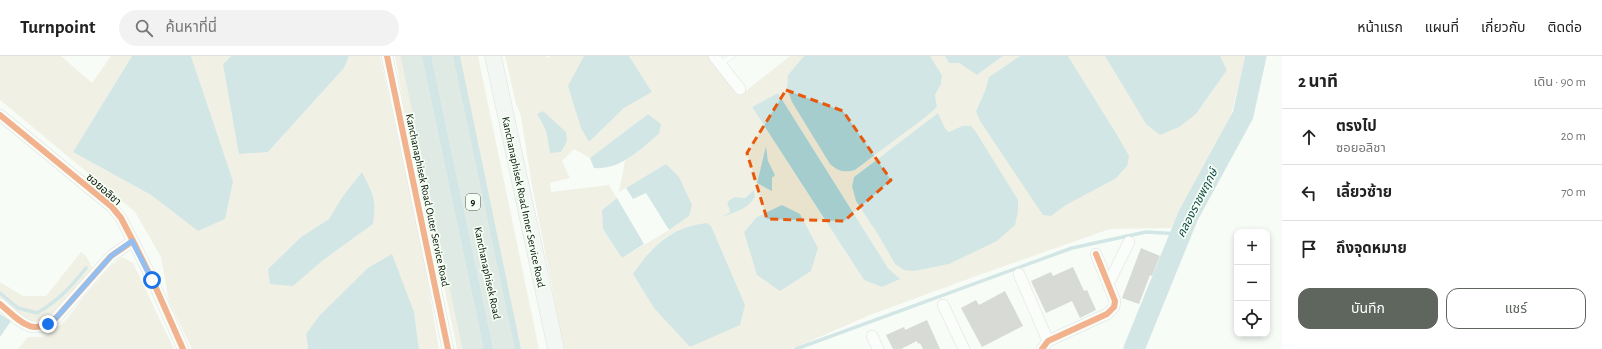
<!DOCTYPE html>
<html lang="th">
<meta charset="utf-8">
<style>
body{margin:0;font-family:"Alegreya Sans","Noto Sans Thai",sans-serif;background:#f2f2f2;color:#222}
.controls{position:absolute;right:12px;bottom:12px;display:grid;overflow:hidden;border-radius:8px;box-shadow:0 2px 6px #0003}
.controls button{width:36px;height:36px;display:grid;place-items:center;padding:0;border:0;border-bottom:1px solid #e0e0e0;background:#fff;color:#222;font:20px sans-serif}
.stop{position:absolute;width:12px;height:12px;margin:-9px;border:3px solid #1a73e8;border-radius:50%;background:#fff}
.stop.end{background:#1a73e8;border-color:#fff;box-shadow:0 1px 4px #0008}
.list{margin:0;padding:0;list-style:none}
h2{display:flex;justify-content:space-between;align-items:center;height:52px;margin:0;padding:0 16px;font-size:17px}
h2 small{font-size:13px;font-weight:400;color:#767676}
.list li{display:grid;grid-template-columns:26px 1fr auto;gap:12px;align-items:center;box-sizing:border-box;height:56px;padding:0 16px;border-top:1px solid #e0e0e0}
.list b{display:block;font-size:15px;white-space:nowrap}
.list p{margin:0;font-size:13px;white-space:nowrap;color:#767676}
.list em{font-size:13px;font-style:normal;color:#767676}
.actions{display:flex;gap:8px;padding:12px 16px}
.actions a{flex:1;padding:9px 0;border:1px solid #5e665e;border-radius:12px;text-align:center;font-size:14px;color:#5e665e}
.actions .main{background:#5e665e;color:#fff}
.icon{flex:none;width:22px;height:22px;fill:none;stroke:currentColor;stroke-width:2;stroke-linecap:round;stroke-linejoin:round}
.map{position:relative;flex:none;width:1282px;height:293px;overflow:hidden}
header{display:flex;align-items:center;gap:24px;box-sizing:border-box;height:56px;padding:0 20px;background:#fff;border-bottom:1px solid #e0e0e0}
header strong{font-size:19px}
nav{display:flex;gap:22px;margin-inline-start:auto;font-size:14px}
.search{width:280px;height:36px;background:#f2f2f2;display:flex;align-items:center;gap:10px;box-sizing:border-box;padding:0 14px;border-radius:22px;color:#767676;font-size:15px}
main{display:flex}
aside{flex:1;background:#fff}
.map>svg:first-child{display:block}
</style>
<header>
<strong>Turnpoint</strong>
<div class="search"><svg class="icon" aria-label="search" viewBox="0 0 24 24"><circle cx="10" cy="10" r="6"/><path d="M15 15l6 6"/></svg>ค้นหาที่นี่</div>
<nav><a>หน้าแรก</a><a>แผนที่</a><a>เกี่ยวกับ</a><a>ติดต่อ</a></nav>
</header>
<main>
<div class="map">
<svg width="1282" height="293" viewBox="0 0 1282 293">
<rect width="100%" height="100%" fill="#f7fcf7"/>
<!-- green -->
<path fill="#e9e3ce" fill-rule="evenodd" d="M0,0H61L92,27L111,0H132L73,96L151,139L198,175L233,125L191,0H231L223,8L268,96L344,12L349,0H380L424,204L439,293H419L414,256L306,278L308,293H192L169,246L161,201L135,156L0,44ZM362,116C373,138 377,143 373,168L322,205L268,213L301,181L329,163Z
M395,0H478L539,293H457L436,191L406,63Z
M505,0H545L548,2L550,0H584L589,86L624,52L652,36L629,0H713L742,38L790,0H804L788,19L855,114L927,60L937,51L935,39L941,28L942,19L930,0H945L949,7H959L977,19L1003,0H1020L989,21L985,35L976,55L1051,160L1066,149L1115,123L1090,36L1068,0H1105L1146,68L1196,58L1227,14L1220,0H1246L1231,59L1171,172L1110,173L979,219L870,259L792,293H564L531,124L521,60L516,48ZM778,37L888,212L899,222L864,224L752,51ZM544,55L550,97L546,75L537,59ZM938,57L945,72L949,76L962,70L949,208L915,215L895,208L852,130L854,121ZM648,58L659,78L625,105L619,136L666,109L669,174L622,202L602,154L617,142L609,129L551,136L550,127L570,122L562,105L574,93L590,102ZM766,91L772,134L757,127ZM754,134L737,156L724,159L730,156L727,146L734,141L745,142ZM693,169L646,198L667,180Z
M81,196L86,200L92,211C81,227 50,273 26,264C20,261 6,247 0,242V226L23,240H46Z
M122,201L133,207L174,293H18L28,281H44L66,264L86,238L111,210Z"/>
<!-- water -->
<path fill="#a5cdce" d="M132,0H191L233,125L225,163L198,175L151,139L73,96Z
M231,0H349L344,12L268,96L239,98L223,8Z
M405,0H460L521,293H465Z
M584,0H629L652,36L624,52L589,86L581,72L568,30Z
M804,0H930L942,19L941,28L935,39L937,51L927,60L855,114C844,117 838,115 830,108L792,46L787,32L788,19Z
M945,0H1003L977,19L959,7H949Z
M1020,0H1068L1117,79L1129,100L1127,110L1115,123L1066,149L1051,160L1043,159L980,65L976,55L985,35L989,21Z
M1105,0H1220L1227,14L1196,58L1179,71L1160,79L1146,68Z
M778,37L888,212L900,223L882,231L864,224L752,51Z
M543,55L566,76L567,85L561,96L550,97L546,75L537,58Z
M938,57L945,72L949,76L962,70H971L976,76L1018,144V155L1015,169L997,185L949,208L915,215L904,214L895,208L879,180L856,145L852,130L854,121Z
M648,58L661,68L659,78C639,94 621,114 594,112L590,102Z
M766,90L768,105L775,119L772,122V135L757,127Z
M666,108L679,121L692,149L689,160L669,174L646,137L633,143L626,132Z
M362,116C373,138 377,143 373,168L322,205L293,230L270,228L268,213L301,181L329,163L343,140Z
M754,134L755,141C746,154 736,156 721,161L730,156L727,146L734,141L745,142Z
M617,142L644,188L622,202L603,173L602,154Z
M782,149L800,158L818,192L811,215L780,235L757,219L744,176L757,161Z
M707,167L711,170L745,249L740,269L690,291L654,252L633,218C652,190 671,171 707,167Z
M392,198L414,256L419,293H308L306,278L320,259L368,212Z
M0,258L11,265L0,281Z"/>
<g fill="none" stroke-linecap="round" stroke-linejoin="round">
<!-- stream -->
<path stroke="#a5cdce" stroke-width="3.5" d="M0,237L18,252L37,257C58,245 71,231 86,212
M796,293L1072,192L1146,176L1180,178"/>
<!-- river -->
<path stroke="#a5cdce" stroke-width="21" d="M1134,293L1188,160L1243,59L1256,0"/>
</g>
<!-- building -->
<path fill="#afb2aa" d="M1141,192L1160,200L1152,220L1150,219L1139,248L1122,242Z
M1073,211L1084,235L1087,234L1096,254L1080,262L1072,245L1046,257L1031,225L1051,216L1053,220Z
M1005,235L1023,270L982,291L961,252L976,244L979,249Z
M927,264L940,293H923L920,287L918,288L917,285L901,293H893L886,279L904,271L905,274Z"/>
<g fill="none" stroke-linecap="round" stroke-linejoin="round">
<defs>
<path id="service" d="M720,8L732,0"/>
<path id="minor" d="M387,0L448,293
M714,0L740,33
M0,59L112,151L121,162L133,185L152,223L183,293
M1019,218L1048,285
M1109,226L1129,186
M0,248C20,265 32,282 56,262L111,200L133,185
M943,249L964,293
M872,280L878,293
M1042,293L1048,285L1107,258L1114,251L1115,245L1096,198"/>
<path id="secondary" d="M493,0L556,293"/>
<path id="motorway" d="M411,0L473,293
M442,0L504,293"/>
</defs>
<!-- service casing -->
<use href="#service" stroke="#bcc3bc" stroke-width="6"/>
<!-- minor casing -->
<use href="#minor" stroke="#bcc3bc" stroke-width="12"/>
<!-- secondary casing -->
<use href="#secondary" stroke="#bcc3bc" stroke-width="17"/>
<!-- motorway casing -->
<use href="#motorway" stroke="#d5d9d5" stroke-width="21"/>
<!-- service -->
<use href="#service" stroke="#fefffe" stroke-width="5.5"/>
<!-- minor -->
<use href="#minor" stroke="#fefffe" stroke-width="11"/>
<!-- secondary -->
<use href="#secondary" stroke="#ecf2ef" stroke-width="16"/>
<!-- motorway -->
<use href="#motorway" stroke="#c2d4cf" stroke-width="20"/>
<defs>
<path id="cycleway" d="M387,0L448,293
M0,59L112,151L121,162L133,185L152,223L183,293
M0,248C20,265 32,282 56,262L111,200L133,185
M1042,293L1048,285L1107,258L1114,251L1115,245L1096,198"/>
</defs>
<!-- cycleway casing -->
<use href="#cycleway" stroke="#f5fff4" stroke-width="8"/>
<!-- cycleway -->
<use href="#cycleway" stroke="#e8590c" stroke-width="6"/>
</g>
<g fill="none" stroke-linecap="round" stroke-linejoin="round">
<!-- route -->
<path stroke="#1a73e8" stroke-width="5" d="M48,268L56,262L111,200L132,185L152,224"/>
</g>
<!-- marked area -->
<path d="M0 0H1282V293H0ZM786,34L843,55L891,124L844,165L767,163L747,97Z" fill="#f7fcf7" fill-opacity=".55" fill-rule="evenodd"/>
<path fill="none" stroke="#e8590c" stroke-width="3" stroke-dasharray="8 5" stroke-linejoin="round" d="M786,34L843,55L891,124L844,165L767,163L747,97Z"/>
<g text-anchor="middle" stroke-width="3.5" stroke-linejoin="round" paint-order="stroke">
<!-- shield labels -->
<rect fill="#f5fff4" stroke="#525b52" stroke-width="1" x="466" y="138" width="14" height="16" rx="3"/>
<g font-size="10" font-weight="bold" fill="#0c150c">
<text x="473" y="150">9</text>
</g>
<!-- street labels -->
<g font-size="11" fill="#0c150c" stroke="#f5fff4">
<text transform="translate(104 133) rotate(41)" y="4">ซอยอลิชา</text>
<text transform="translate(428 144) rotate(78)" y="4">Kanchanaphisek Road Outer Service Road</text>
<text transform="translate(524 146) rotate(78)" y="4">Kanchanaphisek Road Inner Service Road</text>
<text transform="translate(488 217) rotate(78)" y="4">Kanchanaphisek Road</text>
</g>
<!-- water labels -->
<g font-size="12" font-style="italic" fill="#184a4d" stroke="#f5fff4">
<text transform="translate(1197 147) rotate(-63)" y="4">คลองราชพฤกษ์</text>
</g>
</g>
</svg>
<div class="controls">
<button>+</button>
<button>−</button>
<button><svg class="icon" aria-label="locate" viewBox="0 0 24 24"><circle cx="12" cy="12" r="6"/><path d="M12 2v4M12 18v4M2 12h4M18 12h4"/></svg></button>
</div>
<div class="stop" style="left:152px;top:224px"></div>
<div class="stop end" style="left:48px;top:268px"></div>
</div>
<aside>
<h2>2 นาที<small>เดิน · 90 m</small></h2>
<ul class="list">
<li><svg class="icon" aria-label="ahead" viewBox="0 0 24 24"><path d="M12 20V5M6 11l6-6 6 6"/></svg><div><b>ตรงไป</b><p>ซอยอลิชา</p></div><em>20 m</em></li>
<li><svg class="icon" aria-label="left" viewBox="0 0 24 24"><path d="M17 20v-9H6M10 6l-5 5 5 5"/></svg><div><b>เลี้ยวซ้าย</b></div><em>70 m</em></li>
<li><svg class="icon" aria-label="arrive" viewBox="0 0 24 24"><path d="M6 21V4h12l-3 4 3 4H6"/></svg><div><b>ถึงจุดหมาย</b></div></li>
</ul>
<div class="actions"><a class="main">บันทึก</a><a>แชร์</a></div>
</aside>
</main>
